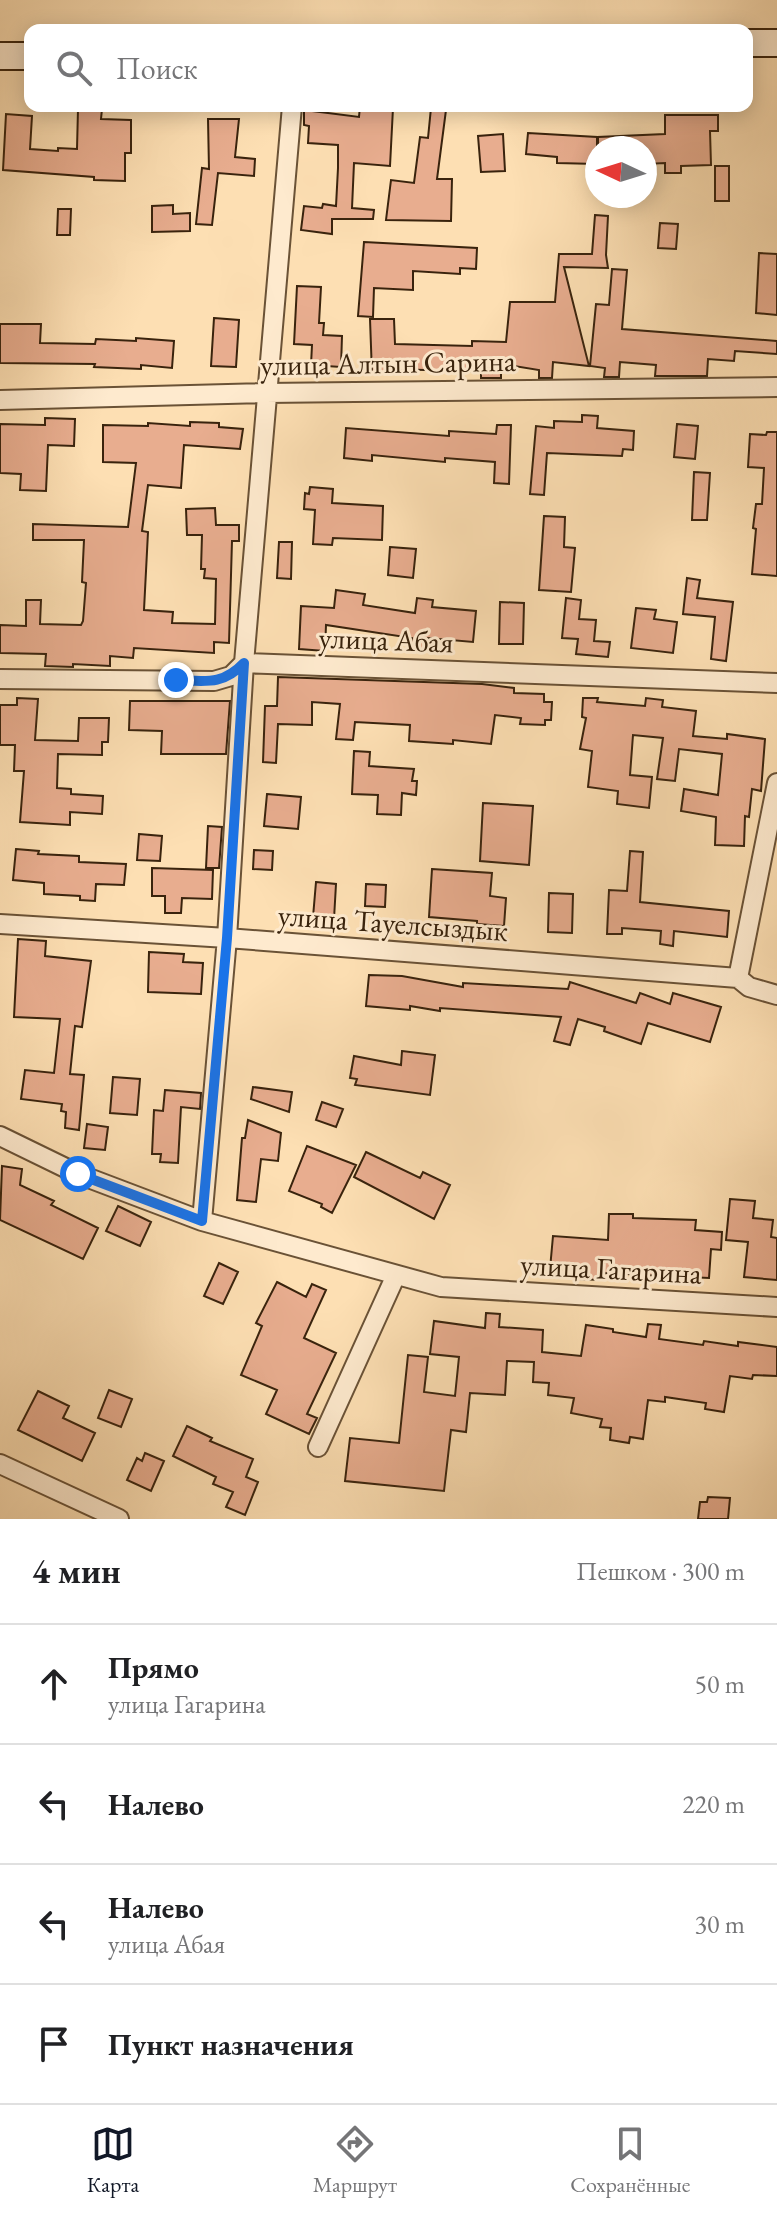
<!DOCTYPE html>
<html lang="ru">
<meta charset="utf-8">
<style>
body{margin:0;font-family:"EB Garamond",serif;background:#f2f2f2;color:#202124}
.compass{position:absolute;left:585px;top:136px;width:72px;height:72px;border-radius:50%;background:#fff;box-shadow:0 4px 20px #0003;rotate:274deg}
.stop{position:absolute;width:24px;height:24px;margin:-18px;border:6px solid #1a73e8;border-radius:50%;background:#fff}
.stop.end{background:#1a73e8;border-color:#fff;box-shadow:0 2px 8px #0008}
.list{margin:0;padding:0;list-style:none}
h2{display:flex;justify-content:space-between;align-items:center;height:104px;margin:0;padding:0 32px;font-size:34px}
h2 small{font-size:26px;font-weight:400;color:#757577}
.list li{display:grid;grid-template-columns:52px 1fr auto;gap:24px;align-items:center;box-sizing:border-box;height:120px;padding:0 32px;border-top:2px solid #e0e0e0}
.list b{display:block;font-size:30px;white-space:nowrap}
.list p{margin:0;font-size:26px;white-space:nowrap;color:#757577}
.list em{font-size:26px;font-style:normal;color:#757577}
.icon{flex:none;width:44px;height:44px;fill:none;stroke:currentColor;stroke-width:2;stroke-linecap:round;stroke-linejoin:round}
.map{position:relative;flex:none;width:777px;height:1519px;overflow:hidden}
.search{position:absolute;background:#fff;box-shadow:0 4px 20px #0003;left:24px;right:24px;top:24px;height:88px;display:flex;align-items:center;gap:20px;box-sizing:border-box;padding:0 28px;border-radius:16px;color:#757577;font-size:30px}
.sheet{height:584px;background:#fff}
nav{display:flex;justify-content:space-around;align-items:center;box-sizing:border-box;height:112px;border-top:2px solid #e0e0e0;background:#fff;font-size:22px;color:#757577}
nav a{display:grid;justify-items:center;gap:4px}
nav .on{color:#111827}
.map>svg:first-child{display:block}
</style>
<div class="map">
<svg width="777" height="1519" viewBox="0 0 777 1519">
<rect width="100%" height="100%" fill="#fddfb3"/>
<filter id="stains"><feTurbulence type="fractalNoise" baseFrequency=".0025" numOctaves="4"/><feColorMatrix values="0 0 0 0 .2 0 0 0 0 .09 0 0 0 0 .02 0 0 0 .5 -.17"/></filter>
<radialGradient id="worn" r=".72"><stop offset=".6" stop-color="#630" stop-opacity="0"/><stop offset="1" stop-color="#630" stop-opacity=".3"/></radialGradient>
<!-- building -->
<path fill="#e8ad8f" stroke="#39230d" stroke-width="2" d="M360,106L393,108L390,166L354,163L352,208L374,210L373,219H332V234L301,230L304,206L322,208L323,204L336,206L338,168V145L308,143L309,126L304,125V110L359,117Z
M431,108L446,110L437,179H452L451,221L386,220L391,180L414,183L420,137L428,138Z
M78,109H102L101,119L131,120V153H125V181L94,180V177L3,170L6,114L32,116L30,149L58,151V148L77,149Z
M665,115H718V131H710L711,165L681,166V173H665V163L645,164V148H598V137L665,134Z
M208,119H239L235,157L255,159L254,176L218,173L212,225L196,224L202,168L209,169Z
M528,133L597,137V164L557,163V157L526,154Z
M503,134L505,171L481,172L478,136Z
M715,166H729V201H715Z
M173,205V214L190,213V231L152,232V206Z
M58,209H71L70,235H57Z
M595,215L608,216L606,255L608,268L564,267L589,366L553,362L552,378H539V370L501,364V378H481V372L396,369V373L372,374L370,319H394L395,344L472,346V341L506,342L510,302H555L559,254H592Z
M660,223L678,224L676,249L658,248Z
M364,242L477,248L476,269L460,268V274L413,271V290L374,288L373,317L358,316Z
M759,253L777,254V315L756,313Z
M612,269L627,270L622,329L777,341V354L735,351L734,361L708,359L707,376H655L656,365L620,362L619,377H604L605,368L590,366L596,304L609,305Z
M297,286L321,287L319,323H324L323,335L342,336L341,367L311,365L312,345L294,344Z
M214,318L239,320L236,367L211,366Z
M0,324H41L40,343L95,344L96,339L136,341V338L174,341L172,368L141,365V369L94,367L95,364L0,363Z
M582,415L598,416L597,428L634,431L633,450L623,449L622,456L547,453L544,495L530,494L536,426L554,428V421L582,422Z
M45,418L75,419L74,446L48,445L46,491L20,490L21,474L0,473V424L45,425Z
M190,422L219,423V427L243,429L240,449L184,445L181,488L148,485L142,531L148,532L144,610L173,612L172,623L215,624L216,579L204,578L205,569H201L202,535H187L186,509L215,508L216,525H239V541H232L229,643L214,642V653L134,648L133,658L110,656V666L73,664V667L45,666L46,654L0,653V625L26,626V600H41L40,624L81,625L83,621L86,583L82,582L84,540H33V524L128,527L136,463L103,462V425L148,426V423L190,426Z
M677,424L698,426L695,459L674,457Z
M497,425H511L509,484L494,483L495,462L445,458V462L372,455V461L344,458L346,428L449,436V431L496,434Z
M767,432H777V576L752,574L756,529L753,528L756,504H762L764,468L748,467L750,434L766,435Z
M694,472L710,473L707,520H692Z
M310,487L333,489L332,503L383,506L382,540L333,538L332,545L313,544L315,510L304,509L305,493L309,494Z
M544,516L565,517L564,547L575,548L571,592L539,590Z
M279,542H292L291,579L277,578Z
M390,547L416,549L413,578L388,575Z
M687,578L700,580L697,598L733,602L726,661L711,659L715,617L683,614Z
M336,590L365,594L363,605L415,613L417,598L433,600L432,607L476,611L473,642L428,638L426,650L410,648L412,638L326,625L325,651L299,649L301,606L334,608Z
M566,598L581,600L579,619L596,620L594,641L610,642L608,657L576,654L578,639L562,638Z
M500,602L524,603L523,644H499Z
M636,608L656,610L654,619L677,622L673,653L631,648Z
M278,677L482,684L514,688V693L544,694V702H552L551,720H545V725L520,724L521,718L495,715L491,744L453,740V744L409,741L410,725L355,722L353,740L336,739L340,704L312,702V725L278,724L276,763L263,762L265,706H277Z
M17,698L38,699L35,740L78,741L79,718H109L108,742H102V755L58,754L57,788L71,789V794L103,796L102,814L70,812V825L20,822L24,771H14L15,745H0V705H17Z
M583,698H598L597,702L645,706L646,698L663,700L662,707L696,711L693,736L727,739V734L765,739L761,791L752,789L749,817L745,816L744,846L715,845L716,817L681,811L684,789L718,795L722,754L679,749L675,781L657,779L663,738L633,735L630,775L652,777L649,808L617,804L618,791L588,787L592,751L580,749L586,718L582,717Z
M130,701H230L226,754H161L162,731L129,730Z
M354,751L370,752L369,766L414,769L412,781H417L416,795L402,793L401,815L377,814L378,795L352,794Z
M267,794L301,797L298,829L264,826Z
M483,803L533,806L529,865L480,861Z
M208,826L222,827L219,868H206Z
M139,834L162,836L160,861L137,860Z
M16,849L39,851L38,854L79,856V862L126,864L124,885L96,884L95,901L80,900V896L44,894V883L13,880Z
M254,850L273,851L272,870L253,869Z
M630,851L643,852L640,902L729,911L727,937L674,931L673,946L660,944L661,931L622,928V934H607L609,890L627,891Z
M152,868L213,870L212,899L182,898L181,913H165V896H152Z
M432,869L492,873L490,896L506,898L504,926L477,924V921L429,917Z
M316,882L336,884L334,919L313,917Z
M366,884L386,885L385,907L365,906Z
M549,893L573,894L572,933L548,932Z
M18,939L46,941L45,956L91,961L82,1027L75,1026L70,1074L84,1075L79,1130L65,1128L66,1112L61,1111L62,1104L21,1099L25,1070L54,1073L60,1019L14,1017Z
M149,952L184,954L183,962L203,963L201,994L148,992Z
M369,975L402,976L463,987V983L568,989L570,982L636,1003L640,993L670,1004L673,993L721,1007L710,1042L648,1023L641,1044L604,1031L605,1027L578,1019L570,1045L554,1041L561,1017L440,1008V1011L410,1006V1010L366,1006Z
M402,1051L435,1055L430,1095L355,1085L357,1079L350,1078L354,1056L401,1065Z
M113,1077L140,1079L137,1115L110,1113Z
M253,1087L292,1092L289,1112L251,1099Z
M165,1090L201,1093L200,1109L181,1107L178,1163L160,1162L161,1154H152L154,1110L163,1111Z
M322,1102L343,1109L336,1127L316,1120Z
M248,1120L281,1133L278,1161L261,1159L256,1202L237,1200L242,1138H245Z
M87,1124L108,1127L105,1150L84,1148Z
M307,1146L356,1165L332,1213L321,1207L322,1204L289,1191Z
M366,1152L420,1178L423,1172L450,1185L434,1219L354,1177Z
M2,1166L22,1169L20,1185L54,1201L51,1205L98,1228L83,1259L0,1220Z
M730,1199L755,1201L753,1218L773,1220L771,1237L777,1238V1280L744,1277L748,1242L726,1240Z
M118,1206L151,1222L140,1246L106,1231Z
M609,1214H633V1218L696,1220L695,1230L722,1232L721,1250L711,1249L709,1278L603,1273V1280L576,1279L577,1271L550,1269L553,1236L608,1240Z
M219,1263L238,1272L223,1304L204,1296Z
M277,1282L306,1297L312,1284L326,1290L304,1338L336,1353L307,1414L317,1418L309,1434L266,1414L277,1390L241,1375L262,1326L256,1323Z
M486,1313L500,1314L499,1327L543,1330L542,1352L581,1356L586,1325L613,1329V1332L646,1337L648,1324L661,1325L659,1339L703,1345L704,1341L738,1346V1342L777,1347V1376L753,1375L752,1379L730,1376L724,1412L705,1409L706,1403L665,1397V1402L648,1400L643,1439L630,1437L629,1443L610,1440L611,1428L600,1427L602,1419L571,1413L574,1398L548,1395L549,1383L533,1382L534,1362L507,1361L505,1395L470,1393L466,1432L451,1430L444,1491L345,1481L350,1438L399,1443L408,1355L428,1357L424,1392L455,1396L459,1357L430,1354L434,1321L485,1328Z
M109,1390L132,1399L121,1427L98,1418Z
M38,1391L69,1406L63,1418L95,1433L82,1461L18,1430Z
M187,1426L212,1438L210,1441L253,1459L246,1477L258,1482L245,1515L226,1507L233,1492L213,1484L216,1477L173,1456Z
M145,1453L164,1461L151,1491L127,1480L137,1458L142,1461Z
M708,1497L730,1498L728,1519H698L700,1502H707Z"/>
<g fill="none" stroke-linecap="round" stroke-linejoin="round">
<defs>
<path id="street" d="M292,106L244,663L227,938L202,1221L441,1287L777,1307
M0,400L266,393L777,387
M0,679L214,681L231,676L244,663L777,683
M0,924L227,938L738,978L749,987L777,995
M738,978L777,783
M0,1136L78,1174L202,1221
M318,1447L396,1275
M0,1464L119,1519"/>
<path id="secondary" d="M747,43H777
M0,56H30"/>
</defs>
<!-- street casing -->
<use href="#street" stroke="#6a5236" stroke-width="22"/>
<!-- secondary casing -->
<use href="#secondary" stroke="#39230d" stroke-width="30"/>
<!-- street -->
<use href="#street" stroke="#feeace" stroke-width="18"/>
<!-- secondary -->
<use href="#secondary" stroke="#feeace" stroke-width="26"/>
</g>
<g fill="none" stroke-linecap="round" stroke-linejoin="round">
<!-- route -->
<path stroke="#1a73e8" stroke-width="10" d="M78,1174L202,1221L227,938L244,663C222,686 205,681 176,680"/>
</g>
<g text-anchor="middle" stroke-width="6" stroke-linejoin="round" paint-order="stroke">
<!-- street labels -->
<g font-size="30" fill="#39230d" stroke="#feeace">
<text transform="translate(388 363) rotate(-1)" y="10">улица Алтын Сарина</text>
<text transform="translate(386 640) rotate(2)" y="10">улица Абая</text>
<text transform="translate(393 923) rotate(4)" y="10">улица Тауелсыздык</text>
<text transform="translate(611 1269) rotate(3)" y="10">улица Гагарина</text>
</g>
</g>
<rect width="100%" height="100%" filter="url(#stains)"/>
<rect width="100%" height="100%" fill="url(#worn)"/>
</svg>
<svg class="compass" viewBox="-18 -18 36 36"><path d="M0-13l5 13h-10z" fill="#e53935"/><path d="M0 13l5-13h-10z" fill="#757577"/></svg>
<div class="stop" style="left:78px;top:1174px"></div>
<div class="stop end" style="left:176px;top:680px"></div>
<div class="search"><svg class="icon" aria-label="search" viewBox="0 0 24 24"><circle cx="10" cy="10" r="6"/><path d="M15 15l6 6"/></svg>Поиск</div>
</div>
<section class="sheet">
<h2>4 мин<small>Пешком · 300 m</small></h2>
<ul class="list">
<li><svg class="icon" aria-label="ahead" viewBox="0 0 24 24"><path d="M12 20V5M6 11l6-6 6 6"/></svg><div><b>Прямо</b><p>улица Гагарина</p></div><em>50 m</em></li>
<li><svg class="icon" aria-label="left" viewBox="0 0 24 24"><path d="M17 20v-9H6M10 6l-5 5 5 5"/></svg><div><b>Налево</b></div><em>220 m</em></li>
<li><svg class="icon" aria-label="left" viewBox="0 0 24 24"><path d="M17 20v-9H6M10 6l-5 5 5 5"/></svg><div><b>Налево</b><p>улица Абая</p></div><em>30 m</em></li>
<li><svg class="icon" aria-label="arrive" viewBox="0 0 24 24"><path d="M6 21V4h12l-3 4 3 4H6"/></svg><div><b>Пункт назначения</b></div></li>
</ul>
</section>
<nav>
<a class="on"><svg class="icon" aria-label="map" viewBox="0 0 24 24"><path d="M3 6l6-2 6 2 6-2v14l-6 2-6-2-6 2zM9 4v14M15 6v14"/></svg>Карта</a>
<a><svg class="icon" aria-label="directions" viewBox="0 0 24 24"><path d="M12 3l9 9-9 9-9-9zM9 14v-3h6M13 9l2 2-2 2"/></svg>Маршрут</a>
<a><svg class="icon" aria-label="saved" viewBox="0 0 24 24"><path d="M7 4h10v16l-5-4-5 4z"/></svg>Сохранённые</a>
</nav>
